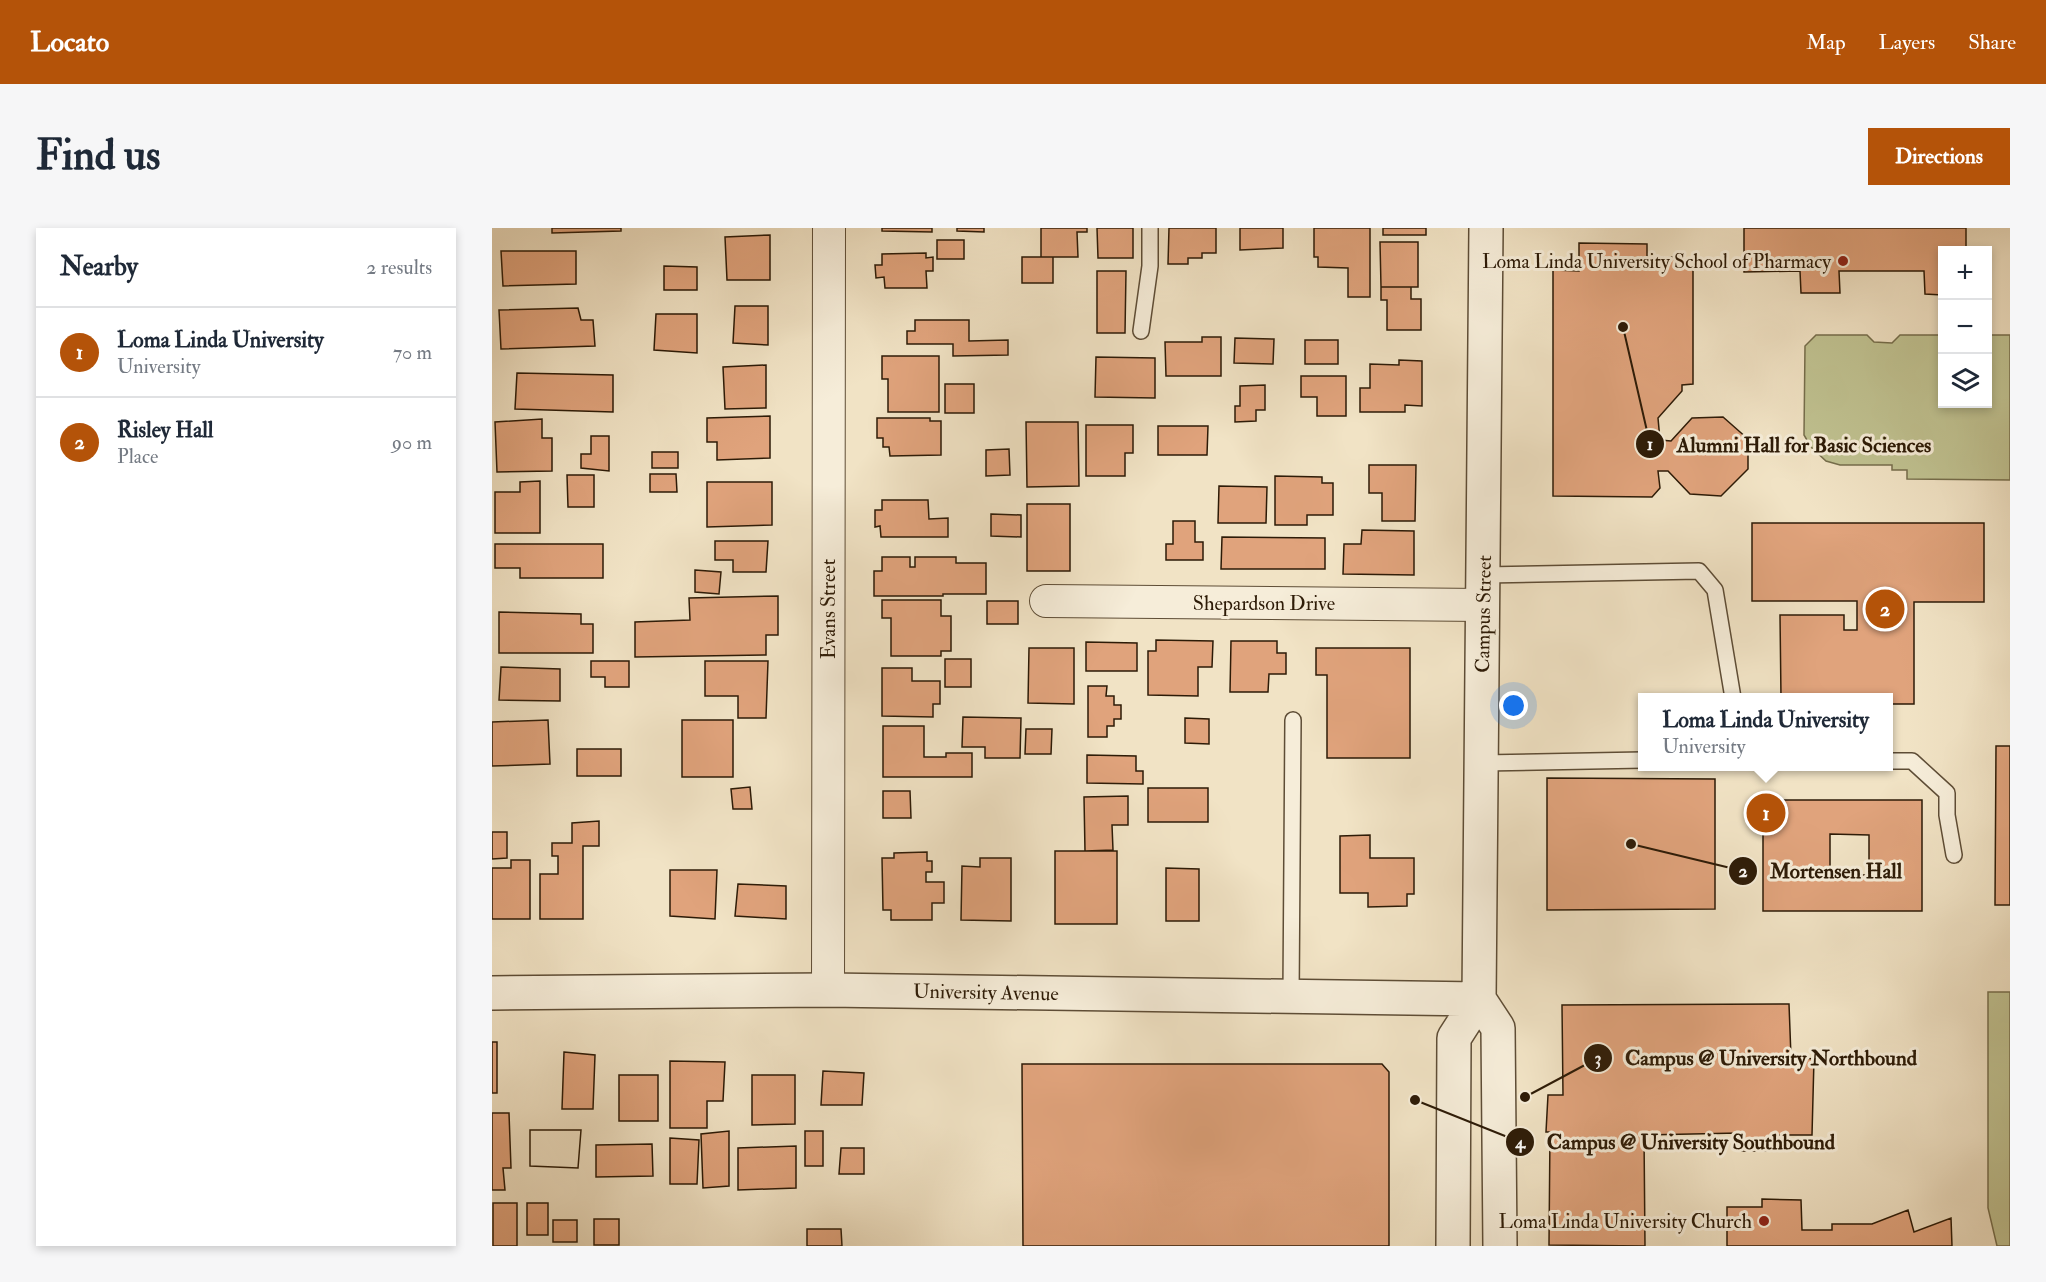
<!DOCTYPE html>
<meta charset="utf-8">
<style>
body{margin:0;font-family:"IM FELL Double Pica",serif;background:#f6f6f7;color:#1f2937}
.controls{position:absolute;right:18px;top:18px;display:grid;overflow:hidden;border-radius:0px;box-shadow:0 3px 9px #0003}
.controls button{width:54px;height:54px;display:grid;place-items:center;padding:0;border:0;border-bottom:2px solid #e0e1e3;background:#fff;color:#1f2937;font:30px sans-serif}
.you{position:absolute;left:1022px;top:478px;width:21px;height:21px;margin:-15px;border:4px solid #fff;border-radius:50%;background:#1a73e8;box-shadow:0 0 0 9px #1a73e833}
.badge{display:grid;place-items:center;width:39px;height:39px;border-radius:50%;background:#b45309;color:#fff;font-size:20px;font-weight:700}
.pin{position:absolute;translate:-50% -50%;border:3px solid #fff;box-shadow:0 2px 6px #0006}
.popup{position:absolute;left:1146px;top:465px;width:255px;height:78px;box-sizing:border-box;display:grid;place-content:center;border-radius:0px;background:#fff;filter:drop-shadow(0 2px 4px #0005);font-size:20px;white-space:nowrap;color:#747a83}
.popup b{font-size:22px;color:#1f2937}
.popup::after{content:'';position:absolute;left:50%;top:100%;margin-left:-12px;border:12px solid transparent;border-top-color:#fff}
.list{margin:0;padding:0;list-style:none}
h2{display:flex;justify-content:space-between;align-items:center;height:78px;margin:0;padding:0 24px;font-size:26px}
h2 small{font-size:20px;font-weight:400;color:#747a83}
.list li{display:grid;grid-template-columns:39px 1fr auto;gap:18px;align-items:center;box-sizing:border-box;height:90px;padding:0 24px;border-top:2px solid #e0e1e3}
.list b{display:block;font-size:22px;white-space:nowrap}
.list p{margin:0;font-size:20px;white-space:nowrap;color:#747a83}
.list em{font-size:20px;font-style:normal;color:#747a83}
.icon{flex:none;width:33px;height:33px;fill:none;stroke:currentColor;stroke-width:2;stroke-linecap:round;stroke-linejoin:round}
.map{position:relative;flex:none;width:1518px;height:1018px;overflow:hidden;border-radius:0px}
header{display:flex;align-items:center;gap:36px;box-sizing:border-box;height:84px;padding:0 30px;background:#b45309;color:#fff}
header strong{font-size:28px}
nav{display:flex;gap:33px;margin-inline-start:auto;font-size:21px}
.intro{display:flex;align-items:center;justify-content:space-between;box-sizing:border-box;height:144px;padding:0 36px}
h1{margin:0;font-size:42px}
.button{padding:15px 27px;border-radius:0px;background:#b45309;color:#fff;font-size:21px;font-weight:700}
main{display:flex;gap:36px;padding:0 36px}
aside{flex:1;background:#fff;border-radius:0px;box-shadow:0 3px 9px #0003}
.map>svg:first-child{display:block}
</style>
<header>
<strong>Locato</strong>
<nav><a>Map</a><a>Layers</a><a>Share</a></nav>
</header>
<div class="intro"><h1>Find us</h1><a class="button">Directions</a></div>
<main>
<aside>
<h2>Nearby<small>2 results</small></h2>
<ul class="list">
<li><span class="badge">1</span><div><b>Loma Linda University</b><p>University</p></div><em>70 m</em></li>
<li><span class="badge">2</span><div><b>Risley Hall</b><p>Place</p></div><em>90 m</em></li>
</ul>
</aside>
<div class="map">
<svg width="1518" height="1018" viewBox="0 0 1518 1018">
<rect width="100%" height="100%" fill="#f1e3c5"/>
<filter id="stains"><feTurbulence type="fractalNoise" baseFrequency=".00333" numOctaves="4"/><feColorMatrix values="0 0 0 0 .2 0 0 0 0 .09 0 0 0 0 .02 0 0 0 .5 -.17"/></filter>
<radialGradient id="worn" r=".72"><stop offset=".6" stop-color="#630" stop-opacity="0"/><stop offset="1" stop-color="#630" stop-opacity=".3"/></radialGradient>
<!-- green -->
<path fill="#c0c291" stroke="#766e4c" stroke-width="1.5" d="M1324,107H1375L1382,114L1400,115L1408,107H1450V176H1496V107H1518V252L1415,251V242H1400V237H1348L1334,233L1319,219L1312,207L1313,118Z
M1496,764H1518V1018H1505L1496,980Z"/>
<!-- building -->
<path fill="#e0a37c" stroke="#2d1b07" stroke-width="1.5" fill-rule="evenodd" d="M60,0H129V3L60,5Z
M390,0H440V4L390,3Z
M465,0H492V4L465,3Z
M549,0H595V4H585L586,29H549Z
M605,0H641V30H606Z
M677,0H724V25H710V30H696V36H676Z
M748,0H791V20L748,22Z
M822,0H878V69H856V40L826,39V29H822Z
M891,0H934V7H891Z
M1252,0H1474V22H1450V67L1433,66L1432,43H1347L1348,65H1309L1308,43L1252,44Z
M278,7V52H235L233,9Z
M445,12H472V31H445Z
M888,14H926V59H889Z
M1087,15L1155,16V31L1189,28L1201,41V156L1190,157V163L1166,190L1168,212L1179,213L1200,190L1231,189L1256,211V241L1229,268L1198,266L1176,243H1166L1168,260L1160,269L1061,268V42L1087,43Z
M9,23H84V56L11,58Z
M434,25V30L441,29V43H434L435,60H393L392,49L384,50L383,37H390V26Z
M530,29H561V55H530Z
M172,38L205,39V62H172Z
M605,43H634L633,105H605Z
M889,59H919V71H929V102H895V72H889Z
M243,78H276V117L241,115Z
M86,80L89,92H101L103,118L9,121L7,82Z
M164,86H205V125L162,122Z
M423,92H477V113L516,112V127L461,128V116H415V103H423Z
M710,109H729V148H674L673,114H710Z
M743,110L782,111L781,136L742,135Z
M813,112H846V136H813Z
M390,128H447V184H396V151H390Z
M604,129L663,130V170L603,169Z
M907,132L930,133V178L913,177V184H868V160H878V136L907,137Z
M274,137V180L233,181L231,139Z
M25,145L121,147V184L23,181Z
M809,148H854V188H825V169H809Z
M453,156H482V185H453Z
M773,157V182H764V193L743,194V178H748V158Z
M278,188V230L225,232V214H215V190Z
M385,190H438V193H449V227L398,228L397,219H391V210H385Z
M50,191V210H60V243L5,244L3,194Z
M534,194H586L587,258L535,259Z
M594,197H641V225H633V248H594Z
M666,198H716L715,227H666Z
M99,208H117V243L89,240V226H99Z
M517,221L518,247L494,248V222Z
M160,224H186V240H160Z
M877,237H924L923,293H890V265H877Z
M158,246H184L185,264H158Z
M75,247H102V279H76Z
M783,248L830,249V255H841V287H815V297H783Z
M48,253V305H3V264H28V254Z
M215,254H280V297L215,299Z
M727,258L775,259L774,295H726Z
M390,272H436L437,291L456,290V309H389L388,298L383,299V282H390Z
M535,276H578V343H535Z
M499,286L529,287V309L499,308Z
M681,293H703V314H711V332H674V316H681Z
M1260,295H1492V374H1422V476H1397V470H1289L1288,387H1352V402H1365V373H1260Z
M870,302L922,303V347L851,346L852,316H869Z
M730,309L833,310V341H729Z
M223,313H276L274,344H241V332H223Z
M3,316H111V350H28V340H3Z
M390,329H418V339H423V329H464V335H494V366H451V368H382V343H390Z
M203,342L229,344L227,366L203,364Z
M286,368V407H274V427L143,429V394L198,392L197,370Z
M390,372H449V388H459V423H449V428H399V390H390Z
M495,373H526V396H495Z
M7,384L89,386V396H101V425H7Z
M664,412L721,413L720,439H706V468L656,467V423H664Z
M739,413H785V425H794V446H777L776,464H738Z
M594,414L645,415V443H594Z
M537,420H582V476L536,475Z
M824,420H918V530H835V447H824Z
M453,431H479V459H453Z
M99,433H137V459H113V449H99Z
M213,433H276L274,490H246V468H213Z
M9,439L68,441V473L7,472Z
M390,440H420V453H448V476H441V489L390,488Z
M596,458H615L614,468H622V477H629V491H622V498H615V509H596Z
M471,489L529,490L528,530H493V519H470Z
M693,490L717,491V516L693,515Z
M56,492L58,536L0,538V494Z
M190,492H241V549H190Z
M391,498H432V529H454V525H480V549H391Z
M534,501H560L559,526H533Z
M1504,518H1518V677H1503Z
M85,521H129V548H85Z
M595,527L644,528V543H651V556L595,555Z
M1055,550L1223,551V681L1055,682Z
M258,559L260,581H241L239,561Z
M656,560H716V594H656Z
M391,563H418L419,590H391Z
M636,568V597H620L621,622L593,623L592,569Z
M1271,572H1430V683H1271ZM1338,606L1377,607V647H1338Z
M107,593V618H91V691H48V646H66V628H60V615H80V595Z
M0,604H15V630L0,631Z
M878,607V630H922V666H915V678L876,679V665H848V608Z
M563,623H625V696H563Z
M435,624V633H440V644H434V654H452V675H440V692H399V682H391L390,630H402V625Z
M488,630H519V693L469,692L470,638L488,639Z
M19,632H38V691H0V640H19Z
M674,640L707,641V693H674Z
M178,642H225L223,691L178,688Z
M246,656L294,658V691L243,688Z
M1297,776L1299,829L1322,831L1320,907H1283L1284,923H1247V905L1152,907L1153,1018L1057,1017L1058,904H1054L1056,867H1071L1070,777Z
M0,814H5V865H0Z
M72,824L103,827L101,881H70Z
M178,833L233,834L231,873H215V900H178Z
M530,836H890L897,844V1018H531Z
M331,843L372,845L370,877H329Z
M127,847H166V893H127Z
M260,847H303V896L260,897Z
M0,885H17L19,940H11L13,962H0Z
M38,902H89L86,940L38,938Z
M38,902H89L86,940L38,938Z
M237,903V958L211,960L209,906Z
M313,903H331V938H313Z
M178,910L207,912L205,956H178Z
M160,916L161,948L104,949V917Z
M304,918V960L246,962V920Z
M349,920H372V946H347Z
M1270,971L1309,972L1310,1002H1340V996H1380L1416,982L1422,1004L1459,990L1460,1018H1235V979H1270Z
M1,975H25V1018H1Z
M35,975H56V1007H35Z
M102,991H127V1017H102Z
M61,992H85V1014H61Z
M315,1001H349L350,1018H315Z"/>
<g fill="none" stroke-linecap="round" stroke-linejoin="round">
<defs>
<path id="service" d="M649,103L658,38V0
M992,347L1207,343L1223,362L1241,470
M1397,533H1420L1455,565V587L1462,627
M990,535L1151,532
M799,768L801,492"/>
<path id="minor" d="M554,373L991,377
M336,762L337,0"/>
<path id="tertiary" d="M994,0L987,771L1006,800L1008,1018
M0,765L336,762L987,771
M961,1018L962,810L987,771"/>
</defs>
<!-- service casing -->
<use href="#service" stroke="#5e4d36" stroke-width="18"/>
<!-- minor casing -->
<use href="#minor" stroke="#5e4d36" stroke-width="34"/>
<!-- tertiary casing -->
<use href="#tertiary" stroke="#5e4d36" stroke-width="36"/>
<!-- service -->
<use href="#service" stroke="#f6edd9" stroke-width="15"/>
<!-- minor -->
<use href="#minor" stroke="#f6edd9" stroke-width="32"/>
<!-- tertiary -->
<use href="#tertiary" stroke="#f6edd9" stroke-width="33"/>
</g>
<!-- markers -->
<g fill="#8f2418" stroke="#f6edd9" stroke-width="2">
<circle cx="1351" cy="33" r="6"/>
<circle cx="1272" cy="993" r="6"/>
</g>
<g text-anchor="middle" stroke-width="6" stroke-linejoin="round" paint-order="stroke">
<!-- poi labels -->
<g font-size="20" fill="#2d1b07" stroke="#f6edd9" text-anchor="end">
<text x="1339" y="40">Loma Linda University School of Pharmacy</text>
<text x="1260" y="1000">Loma Linda University Church</text>
</g>
<!-- street labels -->
<g font-size="20" fill="#2d1b07" stroke="#f6edd9">
<text x="772" y="382">Shepardson Drive</text>
<text transform="translate(336 381) rotate(-90)" y="7">Evans Street</text>
<text transform="translate(991 386) rotate(-89)" y="7">Campus Street</text>
<text transform="translate(494 764) rotate(1)" y="7">University Avenue</text>
</g>
</g>
<!-- callouts -->
<path fill="none" stroke="#2d1b07" stroke-width="2" d="M1131 99L1158 216M1139 616L1251 643M1033 869L1106 830M923 872L1028 914"/>
<g fill="#2d1b07" stroke="#f6edd9" stroke-width="2">
<circle cx="1131" cy="99" r="6"/>
<circle cx="1139" cy="616" r="6"/>
<circle cx="1033" cy="869" r="6"/>
<circle cx="923" cy="872" r="6"/>
<circle cx="1158" cy="216" r="15"/>
<circle cx="1251" cy="643" r="15"/>
<circle cx="1106" cy="830" r="15"/>
<circle cx="1028" cy="914" r="15"/>
</g>
<g font-size="18" text-anchor="middle" font-weight="bold" fill="#fff">
<text x="1158" y="222">1</text>
<text x="1251" y="649">2</text>
<text x="1106" y="836">3</text>
<text x="1028" y="920">4</text>
</g>
<g font-size="21" text-anchor="middle" font-weight="bold" fill="#2d1b07" stroke="#f6edd9" stroke-width="6" stroke-linejoin="round" paint-order="stroke">
<text x="1312" y="224">Alumni Hall for Basic Sciences</text>
<text x="1344" y="650">Mortensen Hall</text>
<text x="1279" y="837">Campus @ University Northbound</text>
<text x="1199" y="921">Campus @ University Southbound</text>
</g>
<rect width="100%" height="100%" filter="url(#stains)"/>
<rect width="100%" height="100%" fill="url(#worn)"/>
</svg>
<div class="controls">
<button>+</button>
<button>−</button>
<button><svg class="icon" aria-label="layers" viewBox="0 0 24 24"><path d="M12 4l9 5-9 5-9-5zM3 14l9 5 9-5"/></svg></button>
</div>
<div class="you"></div>
<div class="pin badge" style="left:1274px;top:585px">1</div>
<div class="popup"><b>Loma Linda University</b>University</div>
<div class="pin badge" style="left:1393px;top:381px">2</div>
</div>
</main>
